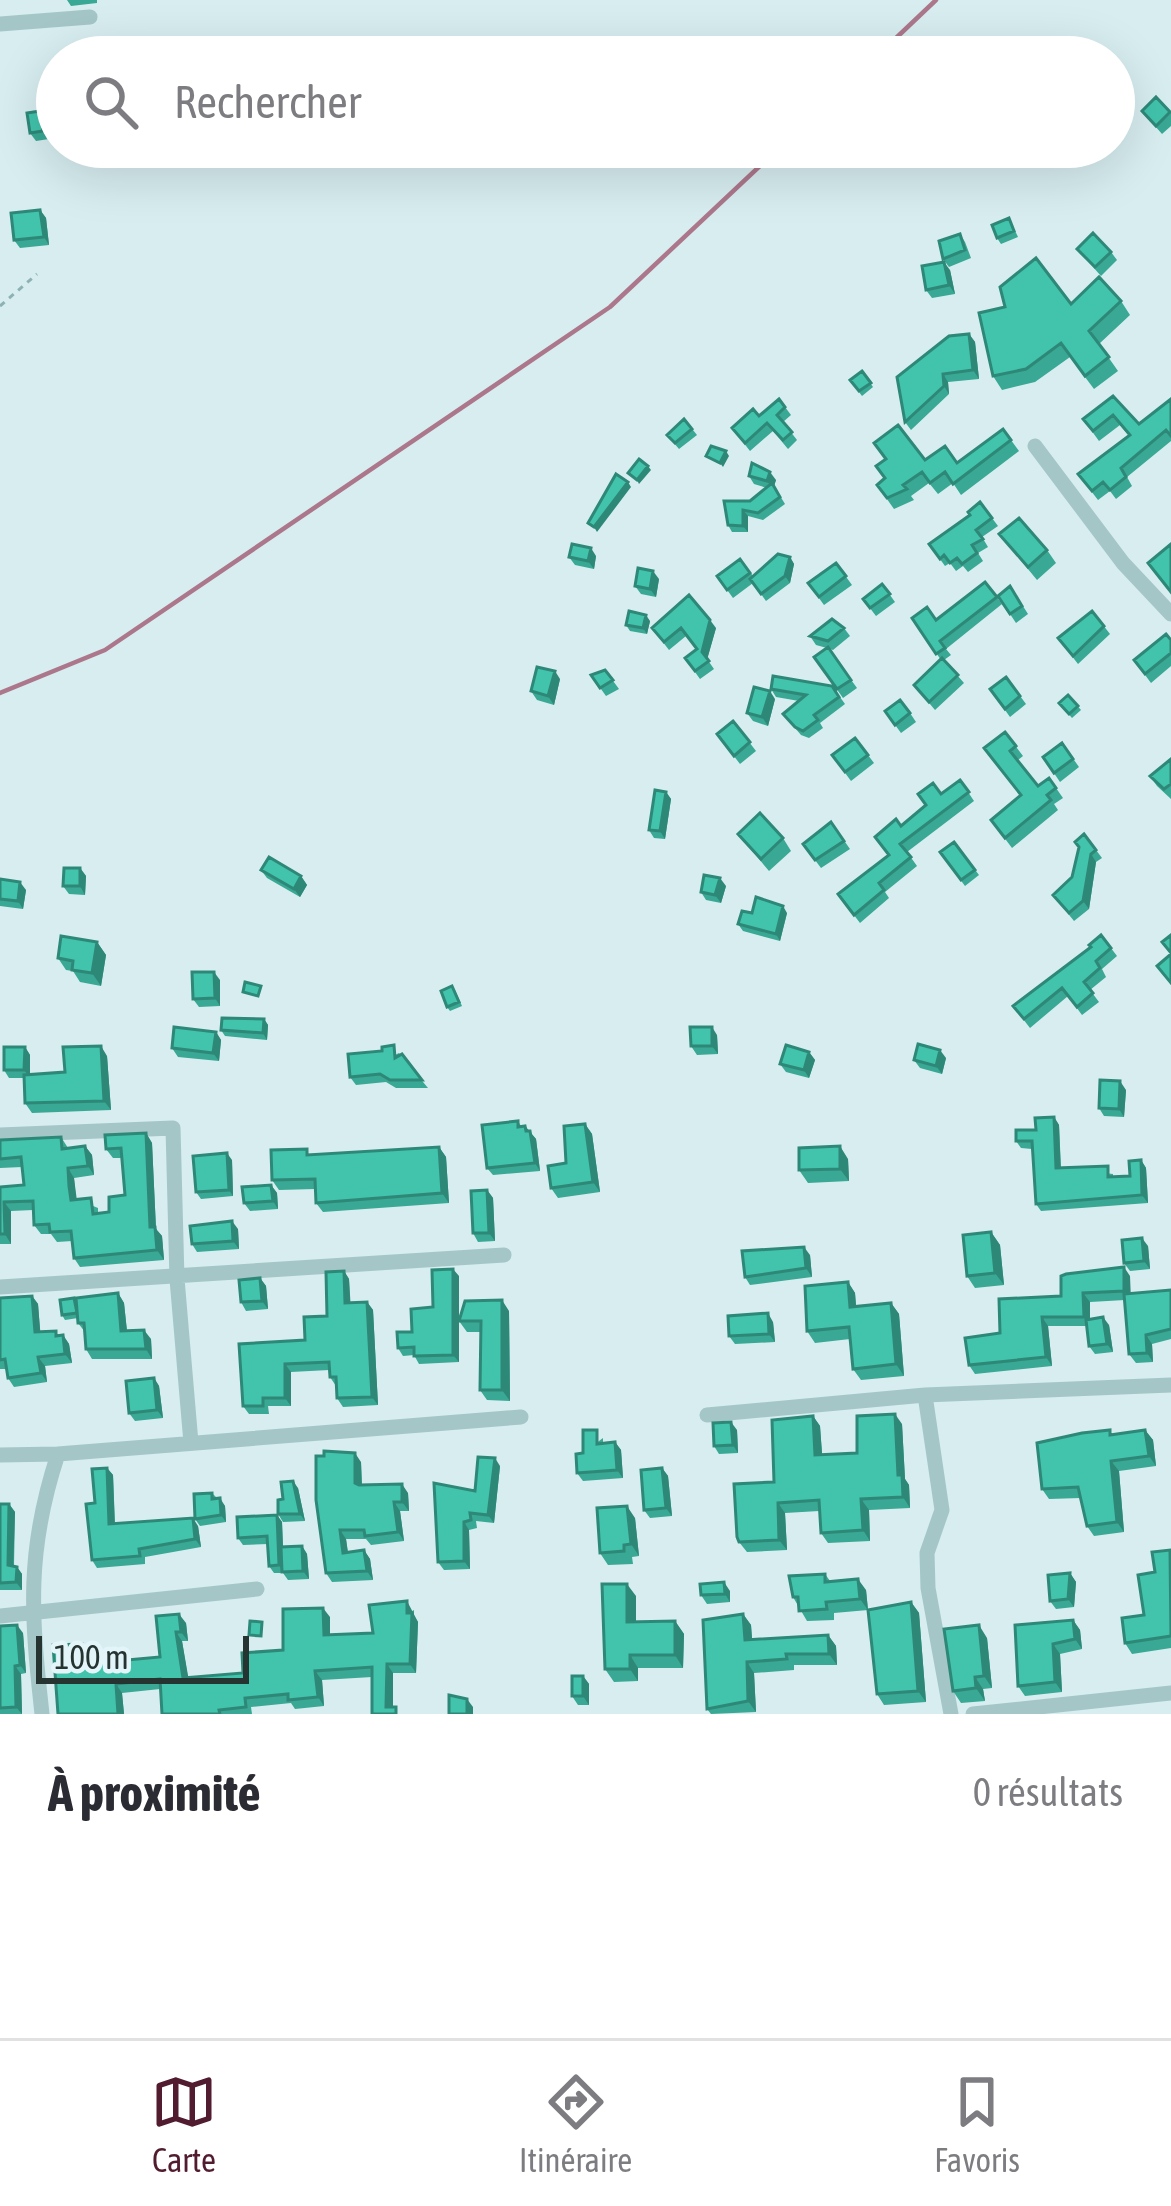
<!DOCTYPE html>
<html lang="fr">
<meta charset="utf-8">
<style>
body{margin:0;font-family:"Asap Condensed",sans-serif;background:#f7f7f7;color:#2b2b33}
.scale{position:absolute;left:36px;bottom:30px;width:213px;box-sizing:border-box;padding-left:12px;border:6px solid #253331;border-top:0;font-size:33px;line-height:42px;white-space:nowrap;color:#253331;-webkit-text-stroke:9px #e3f5f8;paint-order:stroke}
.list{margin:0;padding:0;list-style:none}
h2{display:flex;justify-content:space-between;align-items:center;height:156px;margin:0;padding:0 48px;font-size:51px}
h2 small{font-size:39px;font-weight:400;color:#7c7c81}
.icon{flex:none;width:66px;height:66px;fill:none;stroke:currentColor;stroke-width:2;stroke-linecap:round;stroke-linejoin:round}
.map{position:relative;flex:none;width:1171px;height:1714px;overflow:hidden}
.search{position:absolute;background:#fff;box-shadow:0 12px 48px #0002;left:36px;right:36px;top:36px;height:132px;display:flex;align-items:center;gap:30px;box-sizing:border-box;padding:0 42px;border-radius:66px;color:#7c7c81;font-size:45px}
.sheet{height:324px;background:#fff}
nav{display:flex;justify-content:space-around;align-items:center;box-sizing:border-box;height:168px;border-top:3px solid #e1e1e2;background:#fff;font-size:33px;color:#7c7c81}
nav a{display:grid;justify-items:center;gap:6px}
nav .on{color:#521c30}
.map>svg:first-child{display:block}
</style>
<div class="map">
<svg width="1171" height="1714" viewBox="0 0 1171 1714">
<rect width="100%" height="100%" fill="#d7edf0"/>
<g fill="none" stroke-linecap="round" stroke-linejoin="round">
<!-- stream -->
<path stroke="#ac778b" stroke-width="4.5" d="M876,57L936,0
M0,693L105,650L610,307L780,147"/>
<!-- path -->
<path stroke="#8eb2b3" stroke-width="3" stroke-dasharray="6 6" stroke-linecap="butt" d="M0,306L37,274"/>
<!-- minor -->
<path stroke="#a4c6c7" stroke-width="15" d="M0,24L90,17
M1035,446L1123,563L1171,614
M0,1135L173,1128L177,1279L191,1443
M0,1287L504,1255
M925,1395L942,1510L927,1553L928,1588L951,1714
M707,1415L925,1395L1171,1385
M0,1455L58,1454
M0,1616L257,1589
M42,1714C31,1614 26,1551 58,1454L521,1417
M973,1714L1171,1693"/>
</g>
<!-- wall -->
<path fill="#39a894" d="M67,0H97V3L71,6Z
M1156,97L1171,113V126L1162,134L1142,111Z
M40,111L46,119L49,139L36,141L30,133Z
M40,210L46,218L49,245L20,248L14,240Z
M1009,218L1018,237L1001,244L997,238Z
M960,234L965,242L971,258L949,267L943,259Z
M1077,249L1111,252L1117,260L1101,276Z
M950,270L955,294L932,298L926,290Z
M1121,301L1130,315L1099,344L1118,371L1094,389L1070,357L1035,382L1002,390L993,376L1071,304Z
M969,334L975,342L979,379L948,382L949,394L911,430L905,422Z
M862,371L873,387L862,396L850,380Z
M1113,396L1139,424L1171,399V441L1127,477L1132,486L1116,499L1110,491L1098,500L1078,474L1129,436L1120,425L1099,441L1083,419Z
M779,399L791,415L783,422L797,440L788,449L773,431L750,451L732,428L759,416Z
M684,419L697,435L679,449L667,435Z
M1003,429L1019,451L961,495L953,483L938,494L929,483L911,496L914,500L894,509L877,485L885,479L886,459L957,463Z
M749,476L776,480L774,486L785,504L763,520L748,516V532H732L728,525L750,501L767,488L754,484Z
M980,502L998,526L982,537L988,547L978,553L983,561L968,572L963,566L956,571L950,563L945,566L929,544L970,515Z
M999,534L1047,550L1056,563L1037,580Z
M596,556L594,569L575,565L569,557Z
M790,557L794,564L790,583L766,601L753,583L733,598L717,576L740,559L753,576Z
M836,563L852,585L824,605L808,583Z
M659,579L656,597L641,594L635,586Z
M985,582L1002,604L946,649L951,655L944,660L964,683L935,710L914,685L941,660L912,618L936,620Z
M882,584L895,602L876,616L863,599Z
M1010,586L1028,614L1016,623L998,596Z
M1092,611L1110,634L1078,664L1058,638Z
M650,621L647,634L630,631L626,625Z
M652,628H716L707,659L714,669L700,679L685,658L696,649L686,636L669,650Z
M844,628L850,636L833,650L828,648L857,688L843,698L814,657L827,648L816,645L810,636Z
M1171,640V666L1151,683L1134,660Z
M605,670L619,689L606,696L591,675Z
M1006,677L1026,704L1010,717L990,689Z
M560,679L554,705L537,700L531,691Z
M832,686L845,704L820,723L823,728L809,738L801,735L783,714L799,701L776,697L771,689Z
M1068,695L1081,710L1072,718L1059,703Z
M775,699L768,726L753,721L747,713Z
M885,711L910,713L916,722L901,733Z
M733,721L756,751L740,764L717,734Z
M1005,732L1023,756L1018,760L1038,786L1049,778L1063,798L1054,804L1058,810L1012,848L991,820L1021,795Z
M855,738L874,763L851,781L832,755Z
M1062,743L1079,767L1060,782L1043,757Z
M1171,759V799L1157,786L1150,776Z
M960,780L974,801L907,852L917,866L885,892L889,898L860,923L838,894L889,855L901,826Z
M666,792L671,799L665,839L654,838L649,830Z
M831,822L850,849L821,868L803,844Z
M738,834L783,838L791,851L769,871Z
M1084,834L1102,858L1096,862L1089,909L1074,921L1053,895L1072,877Z
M954,842L979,875L965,886L940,852Z
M80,868L86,876L85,895L69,894L63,886Z
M261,870L301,876L307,885L300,897L267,878Z
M0,879L26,890L23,909L0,906Z
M726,886L721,903L706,900L701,892Z
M752,913H787L780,941L743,931L738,924Z
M1101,935L1117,956L1102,969L1106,977L1090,990L1099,1002L1082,1015L1068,996L1030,1028L1013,1006L1091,947Z
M97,942L106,955L101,986L80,982L73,971L66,970L58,958Z
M220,980V1006L199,1007L193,999Z
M455,990L462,1006L450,1011L447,1007Z
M264,1019L268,1025L267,1040L225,1036L221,1030Z
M216,1032L221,1040L219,1061L178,1057L172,1048Z
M717,1035L718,1054L697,1055L691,1046Z
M25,1047L30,1055V1075L65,1072L107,1056L111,1110L32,1113L25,1103L24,1078H9L4,1070Z
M809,1052L815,1060L809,1078L786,1072L780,1064Z
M399,1053L428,1088H396L386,1082L356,1085L350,1077Z
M946,1058L942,1074L920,1068L914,1060Z
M1126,1090L1124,1117L1104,1116L1099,1108Z
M1054,1117L1059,1125L1061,1168L1113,1174V1177L1130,1176L1141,1160L1146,1168L1148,1203L1041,1211L1036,1204L1032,1149L1021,1148L1016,1141L1036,1130Z
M518,1121L521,1126H525L536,1139L540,1171L493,1175L487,1168Z
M585,1124L592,1134L600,1192L558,1198L551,1188L566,1163Z
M146,1133L152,1143L156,1229L162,1236L164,1260L80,1267L74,1258L72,1241L57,1242L51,1234H41L34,1225L33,1210L11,1211V1244H0V1187L24,1185L22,1167L0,1168V1140L61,1137L68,1148L85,1146L92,1155L94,1175L74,1178L76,1199L98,1208V1213L109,1212L125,1195L122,1158H113L106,1149Z
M439,1147L446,1157L449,1203L323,1212L316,1203L315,1189L279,1190L272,1180L311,1155Z
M848,1159L849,1181L808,1183L799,1170Z
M232,1160L233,1196L201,1199L196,1192Z
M271,1185L277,1193L278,1209L250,1211L244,1203Z
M487,1190L493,1198L495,1241L478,1242L473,1233Z
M238,1229L239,1249L197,1252L192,1244Z
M991,1232L1000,1245L1004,1285L975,1288L967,1276Z
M1148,1246L1150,1269L1130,1271L1124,1263Z
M810,1255L812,1277L750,1285L745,1277Z
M344,1271L349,1279L350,1303L367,1302L373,1310L378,1405L343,1407L337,1398L336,1386L330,1377L329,1370L291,1372V1406H268L269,1414H249L243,1406L327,1316Z
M459,1276V1362L419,1364L414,1355L403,1356L398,1348Z
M1130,1276V1293L1171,1290V1339L1152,1344L1153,1362L1136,1363L1129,1354L1125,1300L1090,1302V1319L1109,1325L1113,1352L1095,1354L1089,1346L1087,1326H1048L1052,1366L975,1374L969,1365L1000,1333L1061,1296Z
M260,1278L266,1286L268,1309L246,1311L241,1302Z
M848,1282L855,1293L856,1306L891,1303L899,1314L904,1376L861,1380L853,1369L850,1339L815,1343L807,1331Z
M118,1293L124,1303L127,1331L151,1339L152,1359H92L86,1349L85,1332L78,1323V1318L65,1320L62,1315Z
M32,1296L38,1304L40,1331L63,1335L69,1344L72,1363L45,1366L47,1382L14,1387L8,1378L6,1369H0V1298Z
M509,1311L510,1401L487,1400L480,1390L481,1332H467L459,1321Z
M773,1322L775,1342L735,1344L729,1336Z
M154,1378L159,1386L163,1418L135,1421L129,1413Z
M813,1416L820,1426L822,1455L857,1453L902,1424L905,1479L909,1485L910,1508L869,1510L870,1541L828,1543L821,1533L819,1511L785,1513L787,1550L747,1552L739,1542Z
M737,1430L738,1453L719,1454L714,1446Z
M1145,1430L1153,1440L1156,1466L1119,1471L1124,1532L1094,1536L1087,1526L1080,1498L1049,1499L1042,1489L1113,1434Z
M603,1438V1443L615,1442L621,1450L623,1478L583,1481L577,1473L583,1453Z
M361,1462L362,1485L408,1493L409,1511H400L404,1541L371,1545L366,1539H346L348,1552L364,1550L370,1559L373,1580L332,1582L326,1573Z
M500,1466L494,1523L476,1521L477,1528L469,1530L470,1569L444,1570L438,1562L475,1491Z
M107,1468L113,1475L115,1523L198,1526L201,1547L145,1557V1564L97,1568L92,1560L95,1503Z
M662,1468L668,1476L672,1516L650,1518L644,1510Z
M298,1488L305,1521L283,1522L278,1514L283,1499Z
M212,1493L225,1506L226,1522L200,1526L195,1519Z
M0,1504H9L15,1512L14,1566L17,1567L22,1574V1590H0Z
M277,1515L282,1522L283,1547L302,1546L307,1554L309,1579L288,1580L283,1573H274L269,1566L268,1544L243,1545L238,1538Z
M635,1518L639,1556L632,1557L633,1564L608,1565L600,1553Z
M1171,1551V1648L1132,1654L1125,1643L1144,1615L1155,1572Z
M1070,1573L1076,1582L1074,1607L1056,1609L1050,1601Z
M825,1574L830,1581L866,1590L868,1610L834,1613V1620L807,1621L793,1597Z
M730,1591V1602L707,1604L701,1595Z
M636,1596V1622L675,1621L684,1634L683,1668H638V1681L614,1682L605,1669Z
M911,1602L919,1613L926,1702L884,1705L877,1694Z
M414,1610V1616L418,1622L416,1673H393L372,1714V1677L322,1680L324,1706L295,1709L291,1703L251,1707L252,1714H162L160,1689L122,1693L124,1714H58L82,1644L89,1653V1663L160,1657L156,1616L186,1623L188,1641H182L188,1678L243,1673L283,1650L330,1617V1635L373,1633Z
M743,1614L751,1625L752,1640L828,1635L836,1646L837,1665H794V1670L754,1673L756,1712L711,1714L707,1709Z
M1073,1620L1080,1630L1082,1649L1060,1654L1062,1692L1025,1696L1018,1686Z
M0,1626L23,1633L26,1673L21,1674L22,1714H0Z
M987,1638L992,1688L983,1689L985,1701L961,1703L953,1691Z
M583,1676L589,1684V1705H578L572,1696Z"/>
<!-- shaded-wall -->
<path fill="#2e8878" d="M40,111L46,119L49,139L43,131Z
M40,210L46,218L49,245L44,237Z
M944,262L950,270L955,294L949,285Z
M969,334L975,342L979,379L973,370Z
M943,374L948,382L949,394L944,386Z
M726,451L729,456L723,467L720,463Z
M648,466L651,470L639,484L637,480Z
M770,472L776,480L774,486L785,504L774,486L773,489L767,481Z
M628,482L631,487L597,532L594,527Z
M743,510L748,516V532L743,526Z
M591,548L596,556L594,569L588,561Z
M790,557L794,564L790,583L785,576Z
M653,571L659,579L656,597L650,589Z
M646,615L650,621L647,634L643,628Z
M710,620L716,628L707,660L702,652Z
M555,671L560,679L554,705L548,696Z
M770,691L775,699L768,726L762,717Z
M666,792L671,799L665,839L660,831Z
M1091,854L1096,862L1089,909L1083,901Z
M80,868L86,876L85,895L80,886Z
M301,876L307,885L300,897L294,889Z
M720,878L726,886L721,903L715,895Z
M20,882L26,890L23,909L18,901Z
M783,906L787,913L780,941L776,934Z
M97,942L106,955L101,986L92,973Z
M214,972L220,980V1006L215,998Z
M264,1019L268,1025L267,1040L263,1033Z
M712,1027L717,1035L718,1054L712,1046Z
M216,1032L221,1040L219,1061L213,1053Z
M101,1046L107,1056L111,1110L104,1101Z
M25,1047L30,1055V1078L24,1070Z
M940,1050L946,1058L942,1074L936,1066Z
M809,1052L815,1060L809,1078L804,1070Z
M1120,1081L1126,1090L1124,1117L1119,1109Z
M1054,1117L1059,1125L1061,1176L1056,1168Z
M585,1124L592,1134L600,1192L593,1182Z
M525,1126L536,1139L540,1171L535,1163Z
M146,1133L152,1143L156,1229L162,1236L164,1260L157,1250L150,1227Z
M85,1146L92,1155L94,1175L88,1166Z
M840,1146L848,1159L849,1181L840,1169Z
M439,1147L446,1157L449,1203L442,1193Z
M227,1153L232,1160L233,1196L229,1190Z
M1141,1160L1146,1168L1148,1203L1142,1195Z
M68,1168L74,1178L78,1209L71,1200Z
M271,1185L277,1193L278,1209L273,1201Z
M487,1190L493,1198L495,1241L489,1233Z
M4,1202L11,1211V1244L5,1234Z
M232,1221L238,1229L239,1249L233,1241Z
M991,1232L1000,1245L1004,1285L995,1273Z
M1142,1238L1148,1246L1150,1269L1144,1261Z
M804,1247L810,1255L812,1277L806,1268Z
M1124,1267L1130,1276L1131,1300L1124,1291Z
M453,1269L459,1276V1362L453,1355Z
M344,1271L349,1279L351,1311L345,1303Z
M260,1278L266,1286L268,1309L262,1301Z
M848,1282L855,1293L857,1318L850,1307Z
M118,1293L124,1303L128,1341L121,1331Z
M1083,1293L1090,1302V1326L1084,1317Z
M32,1296L38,1304L41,1340L35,1332Z
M502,1300L509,1311L510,1401L502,1390Z
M367,1302L373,1310L378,1405L372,1397Z
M891,1303L899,1314L904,1376L896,1364Z
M768,1313L773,1322L775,1342L769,1334Z
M1042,1317L1048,1326L1052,1366L1046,1357Z
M1103,1317L1109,1325L1113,1352L1107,1344Z
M144,1330L151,1339L152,1359L146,1349Z
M63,1335L69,1344L72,1363L65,1354Z
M1146,1335L1152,1344L1153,1362L1147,1353Z
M38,1357L45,1366L47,1382L41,1373Z
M285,1364L291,1372V1406L285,1398Z
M154,1378L159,1386L163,1418L157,1410Z
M895,1414L902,1424L905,1479L909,1485L910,1508L903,1497L898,1475Z
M813,1416L820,1426L823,1466L815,1455Z
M731,1422L737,1430L738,1453L733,1445Z
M1145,1430L1153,1440L1156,1466L1149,1456Z
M615,1442L621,1450L623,1478L617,1470Z
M355,1453L361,1462L362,1492L355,1483Z
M495,1458L500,1466L494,1523L488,1515Z
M1111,1461L1119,1471L1124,1532L1117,1522Z
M107,1468L113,1475L115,1532L109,1524Z
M662,1468L668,1476L672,1516L666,1508Z
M293,1481L298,1488L305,1521L300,1514Z
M402,1484L408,1493L409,1511L402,1502Z
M220,1498L225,1506L226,1522L221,1515Z
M861,1499L869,1510L870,1541L863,1530Z
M394,1502L400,1511L404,1541L398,1532Z
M778,1503L785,1513L787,1550L779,1540Z
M9,1504L15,1512L13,1573L8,1565Z
M627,1506L635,1518L639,1556L631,1544Z
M277,1515L282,1522L284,1573L279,1565Z
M193,1518L198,1526L201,1547L195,1539Z
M464,1522L469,1530L470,1569L464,1561Z
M340,1530L346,1539L349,1562L343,1553Z
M302,1546L307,1554L309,1579L303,1571Z
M364,1550L370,1559L373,1580L367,1571Z
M17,1567L22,1574V1590L16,1582Z
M1070,1573L1076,1582L1074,1607L1068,1599Z
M858,1579L866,1590L868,1610L860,1599Z
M724,1582L730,1591V1602L725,1594Z
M627,1584L636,1596V1634L627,1622Z
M407,1601L418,1622L416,1673L410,1664Z
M911,1602L919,1613L926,1702L918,1691Z
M323,1608L330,1617V1644L324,1635Z
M179,1614L186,1623L188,1641L181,1632Z
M743,1614L751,1625L753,1651L745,1640Z
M1073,1620L1080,1630L1082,1649L1075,1639Z
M675,1621L684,1634L683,1668L675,1655Z
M17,1625L23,1633L26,1673L20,1665Z
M979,1625L987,1638L992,1688L984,1676Z
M176,1632L182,1641L190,1687L183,1678Z
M828,1635L836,1646L837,1665L829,1654Z
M82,1644L89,1653V1673L83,1664Z
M1053,1644L1060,1654L1062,1692L1055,1682Z
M630,1655L638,1668V1681L630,1669Z
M747,1662L754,1673L756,1712L748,1701Z
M387,1664L393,1673V1714L386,1707Z
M15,1666L21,1674L22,1714L16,1707Z
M315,1671L322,1680L324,1706L318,1697Z
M583,1676L589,1684V1705L583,1696Z
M975,1677L983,1689L985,1701L976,1688Z
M116,1684L122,1693L124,1714H118Z
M467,1699L473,1707V1714H467Z"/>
<!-- building -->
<path fill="#42c3ac" stroke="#2e8878" stroke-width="3" d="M1156,97L1170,112L1156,126L1142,111Z
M40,111L43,131L30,133L27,113Z
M40,210L44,237L14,240L11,213Z
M1009,218L1014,231L997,238L992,225Z
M1093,233L1111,252L1095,267L1077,249Z
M960,234L965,250L943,259L939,241Z
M1036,258L1071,304L1099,277L1121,301L1089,331L1109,357L1085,376L1061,343L1026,369L993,376L979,313L1005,307L1000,287Z
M944,262L949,285L926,290L922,266Z
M969,334L973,370L943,374L944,386L905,422L897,377L949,336Z
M862,371L871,383L859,391L850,380Z
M1113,396L1139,424L1171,399V436L1166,430L1121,468L1126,477L1110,490L1103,482L1092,491L1078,474L1130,435L1113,415L1093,431L1083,419Z
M779,399L785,407L777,415L792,432L783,440L767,423L745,443L732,428L753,409L759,416Z
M684,419L692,429L675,443L667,435Z
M898,425L925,460L945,446L957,463L1003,429L1011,440L953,484L945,472L930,483L922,472L903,485L907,489L887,498L877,485L885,478L876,466L886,459L874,443Z
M711,446L726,451L720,463L706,456Z
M639,459L648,466L637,480L628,473Z
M752,463L770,472L767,481L749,476Z
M616,474L628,482L594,527L588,523Z
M772,483L780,497L758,513L743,510V526L728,525L724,501H750Z
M980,502L992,518L976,530L983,539L972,545L977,553L962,564L957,558L950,563L944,555L940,559L929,544L970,515L968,512Z
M1019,518L1047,550L1028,567L999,534Z
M572,544L591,548L588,561L569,557Z
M1171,544V592L1148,563Z
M778,554L790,557L785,576L761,594L750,579Z
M740,559L750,573L727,590L717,576Z
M836,563L846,576L819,597L808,583Z
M638,568L653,571L650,589L635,586Z
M985,582L997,597L940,641L945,648L936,654L912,618L927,607L936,620Z
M882,584L890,594L870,608L863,599Z
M1010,586L1022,606L1010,614L998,596Z
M689,595L710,620L702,652L709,661L695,671L685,658L697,649L681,628L664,642L652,628Z
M629,611L646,615L643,628L626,625Z
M1092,611L1104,626L1073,656L1058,638Z
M832,619L844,628L828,641L810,636Z
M1166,634L1171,640V653L1145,674L1134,660Z
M828,647L851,680L837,689L814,657Z
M942,658L958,675L929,702L914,685Z
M537,667L555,671L548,696L531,691Z
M605,670L613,680L600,688L591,675Z
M773,676L832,686L839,697L814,715L818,720L803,731L795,727L783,714L806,695L771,689Z
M1006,677L1020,696L1005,709L990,689Z
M754,687L770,691L762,717L747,713Z
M1068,695L1078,706L1069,714L1059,703Z
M900,700L910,713L895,725L885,711Z
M733,721L750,742L734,756L717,734Z
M1005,732L1016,746L1010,751L1038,786L1049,778L1056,788L1047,795L1051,800L1005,838L991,820L1021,795L984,748Z
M855,738L868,755L845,772L832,755Z
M1062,743L1073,759L1054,773L1043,757Z
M1171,759V784L1164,789L1150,776Z
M960,780L969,792L900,844L911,857L879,883L884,890L854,915L838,894L889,855L875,837L896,819L901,826L926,805L918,794L933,783L941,794Z
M655,790L666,792L660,831L649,830Z
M760,813L783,838L761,859L738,834Z
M831,822L844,841L815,860L803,844Z
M1084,834L1096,850L1091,854L1083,901L1069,913L1053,895L1072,877L1079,847L1075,842Z
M954,842L975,870L961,880L940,852Z
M269,857L301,876L294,889L261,870Z
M64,868H80V886H63Z
M704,875L720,878L715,895L701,892Z
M0,879L20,882L18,901L0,899Z
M756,897L783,906L776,934L738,924L742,911L752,913Z
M1101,935L1111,948L1096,961L1100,968L1084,982L1093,993L1077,1007L1062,988L1024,1019L1013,1006L1091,947L1089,945Z
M1171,935V953L1162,942Z
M61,936L97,942L92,973L72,970L73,961L58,958Z
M1171,954V983L1157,966Z
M192,972H214L215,998L193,999Z
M245,982L261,986L258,996L243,992Z
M452,986L459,1002L447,1007L441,991Z
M222,1018L264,1019L263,1033L221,1030Z
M174,1027L216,1032L213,1053L172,1048Z
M690,1027H712V1046H691Z
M918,1044L940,1050L936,1066L914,1060Z
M394,1045L395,1058L402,1054L422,1080H390L380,1074L350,1077L348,1054L382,1051V1047Z
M786,1045L809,1052L804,1070L780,1064Z
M101,1046L104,1101L25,1103L24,1075L65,1072L63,1047Z
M4,1047H25L24,1070H4Z
M1100,1080L1120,1081L1119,1109L1099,1108Z
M1054,1117L1056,1168L1108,1166V1177L1130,1176L1129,1161L1141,1160L1142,1195L1036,1204L1032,1141H1016V1130H1036L1035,1118Z
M518,1121V1127L525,1126L526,1131H530L535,1163L487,1168L482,1125Z
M585,1124L593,1182L551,1188L548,1166L566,1163L564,1126Z
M146,1133L150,1227H155L157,1250L74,1258L71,1231L50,1232L49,1224L34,1225L33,1201L4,1202L5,1234H0V1187L24,1185L21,1157L0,1159V1140L61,1137L62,1149L85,1146L88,1166L68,1168L69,1186L71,1200L91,1198L93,1214L109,1212V1197L125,1195L121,1148L106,1149L105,1135Z
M840,1146V1169L799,1170V1148Z
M439,1147L442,1193L316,1203L315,1179L272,1180L271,1150L307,1149V1155Z
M227,1153L229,1190L196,1192L193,1156Z
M271,1185L273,1201L244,1203L242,1187Z
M487,1190L489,1233H473L471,1191Z
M232,1221L233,1241L192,1244L190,1226Z
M991,1232L995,1273L967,1276L963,1235Z
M1142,1238L1144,1261L1124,1263L1122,1240Z
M804,1247L806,1268L745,1277L742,1251Z
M1124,1267V1291L1083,1293L1084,1317H1042L1046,1357L969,1365L965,1338L1000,1333L999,1299L1061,1296V1276L1066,1274Z
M453,1269V1355L414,1356V1347L398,1348L397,1332H412L411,1309L433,1307L432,1270Z
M344,1271L345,1303L367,1302L372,1397L337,1398L336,1377H330L329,1362L285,1364V1398H263V1406H243L239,1344L305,1340L304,1317L327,1316L326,1272Z
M260,1278L262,1301L241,1302L239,1280Z
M848,1282L850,1307L891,1303L896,1364L853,1369L849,1327L807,1331L805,1286Z
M1171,1290V1329L1146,1335L1147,1353L1129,1354L1124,1294Z
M118,1293L121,1331L144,1330L146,1349H86L84,1323H78L76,1298Z
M32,1296L35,1332L56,1331V1336L63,1335L65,1354L38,1357L41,1373L8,1378L5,1359L0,1360V1298Z
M74,1298L77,1313L62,1315L60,1300Z
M502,1300V1390H480L481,1321H459L465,1301Z
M768,1313L769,1334L729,1336L728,1316Z
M1103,1317L1107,1344L1089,1346L1086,1320Z
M154,1378L157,1410L129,1413L126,1381Z
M895,1414L898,1475H902L903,1497L861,1499L863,1530L821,1533L819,1500L778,1503L779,1540L739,1542L737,1537L734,1484L774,1482L772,1420L813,1416L815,1455L857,1453V1416Z
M731,1422L733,1445L714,1446L713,1423Z
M583,1430H597V1444L615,1442L617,1470L577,1473L576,1454L583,1453Z
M1110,1430V1435L1145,1430L1149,1456L1111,1461L1117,1522L1087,1526L1078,1487L1042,1489L1037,1443L1082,1433Z
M324,1451L355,1453V1483L359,1485L402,1484V1502H394L398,1532L365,1536L364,1530H340L343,1553L364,1550L367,1571L326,1573L316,1500V1456H324Z
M478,1457L495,1458L488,1515L470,1513L471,1520L464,1522V1561L438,1562L434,1483L475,1491Z
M107,1468L109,1524L193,1518L195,1539L139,1549L140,1556L92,1560L86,1504L95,1503L92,1469Z
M662,1468L666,1508L644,1510L641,1470Z
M293,1481L300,1514H278V1500L283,1499L281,1482Z
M212,1493V1499L220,1498L221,1515L195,1519L194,1494Z
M0,1504H9L8,1565L17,1567L16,1582L0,1583Z
M627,1506L631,1544L624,1545V1551L600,1553L597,1508Z
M277,1515L279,1565L269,1566L267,1536L238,1538L237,1517Z
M302,1546L303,1571L282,1572L281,1547Z
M1170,1550L1171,1636L1125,1643L1122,1618L1144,1615L1138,1575L1155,1572L1152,1552Z
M1070,1573L1068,1599L1050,1601L1048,1575Z
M825,1574V1582L858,1579L860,1599L826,1602L827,1609L799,1611L798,1597H793L789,1576Z
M724,1582L725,1594L701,1595L700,1584Z
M602,1584H627V1622L675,1621V1655H630V1669H605Z
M407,1601V1613H412L410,1664H387L386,1707H396V1714H372V1667L315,1671L318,1697L288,1700V1694L245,1698L246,1707L219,1710L220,1714H162L160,1679L116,1684L118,1714H58L53,1645L82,1644L83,1664L160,1657L156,1616L179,1614L181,1632H176L183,1678L243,1673L242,1653L283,1650V1609L323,1608L324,1635L373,1633L369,1605Z
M911,1602L918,1691L877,1694L868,1610Z
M743,1614L745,1640L828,1635L829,1654H786L787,1659L747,1662L748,1701L707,1709L703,1620Z
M1073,1620L1075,1639L1053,1644L1055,1682L1018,1686L1015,1625Z
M250,1621L262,1622L261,1636L249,1635Z
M17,1625L20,1665L15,1666L16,1707L0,1708V1626Z
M979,1625L984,1676L975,1677L976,1688L953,1691L944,1629Z
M572,1676H583V1696H572Z
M449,1695L467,1699V1714H449Z"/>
</svg>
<div class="scale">100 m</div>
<div class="search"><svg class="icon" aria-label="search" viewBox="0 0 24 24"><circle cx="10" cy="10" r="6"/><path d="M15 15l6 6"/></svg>Rechercher</div>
</div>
<section class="sheet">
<h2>À proximité<small>0 résultats</small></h2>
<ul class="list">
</ul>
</section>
<nav>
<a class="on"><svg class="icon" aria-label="map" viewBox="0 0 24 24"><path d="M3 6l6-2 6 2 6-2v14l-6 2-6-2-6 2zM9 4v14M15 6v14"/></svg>Carte</a>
<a><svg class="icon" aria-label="directions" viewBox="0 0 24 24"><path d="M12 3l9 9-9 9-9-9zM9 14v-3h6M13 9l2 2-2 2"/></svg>Itinéraire</a>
<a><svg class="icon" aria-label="saved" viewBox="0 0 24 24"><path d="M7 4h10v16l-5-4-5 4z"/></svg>Favoris</a>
</nav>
